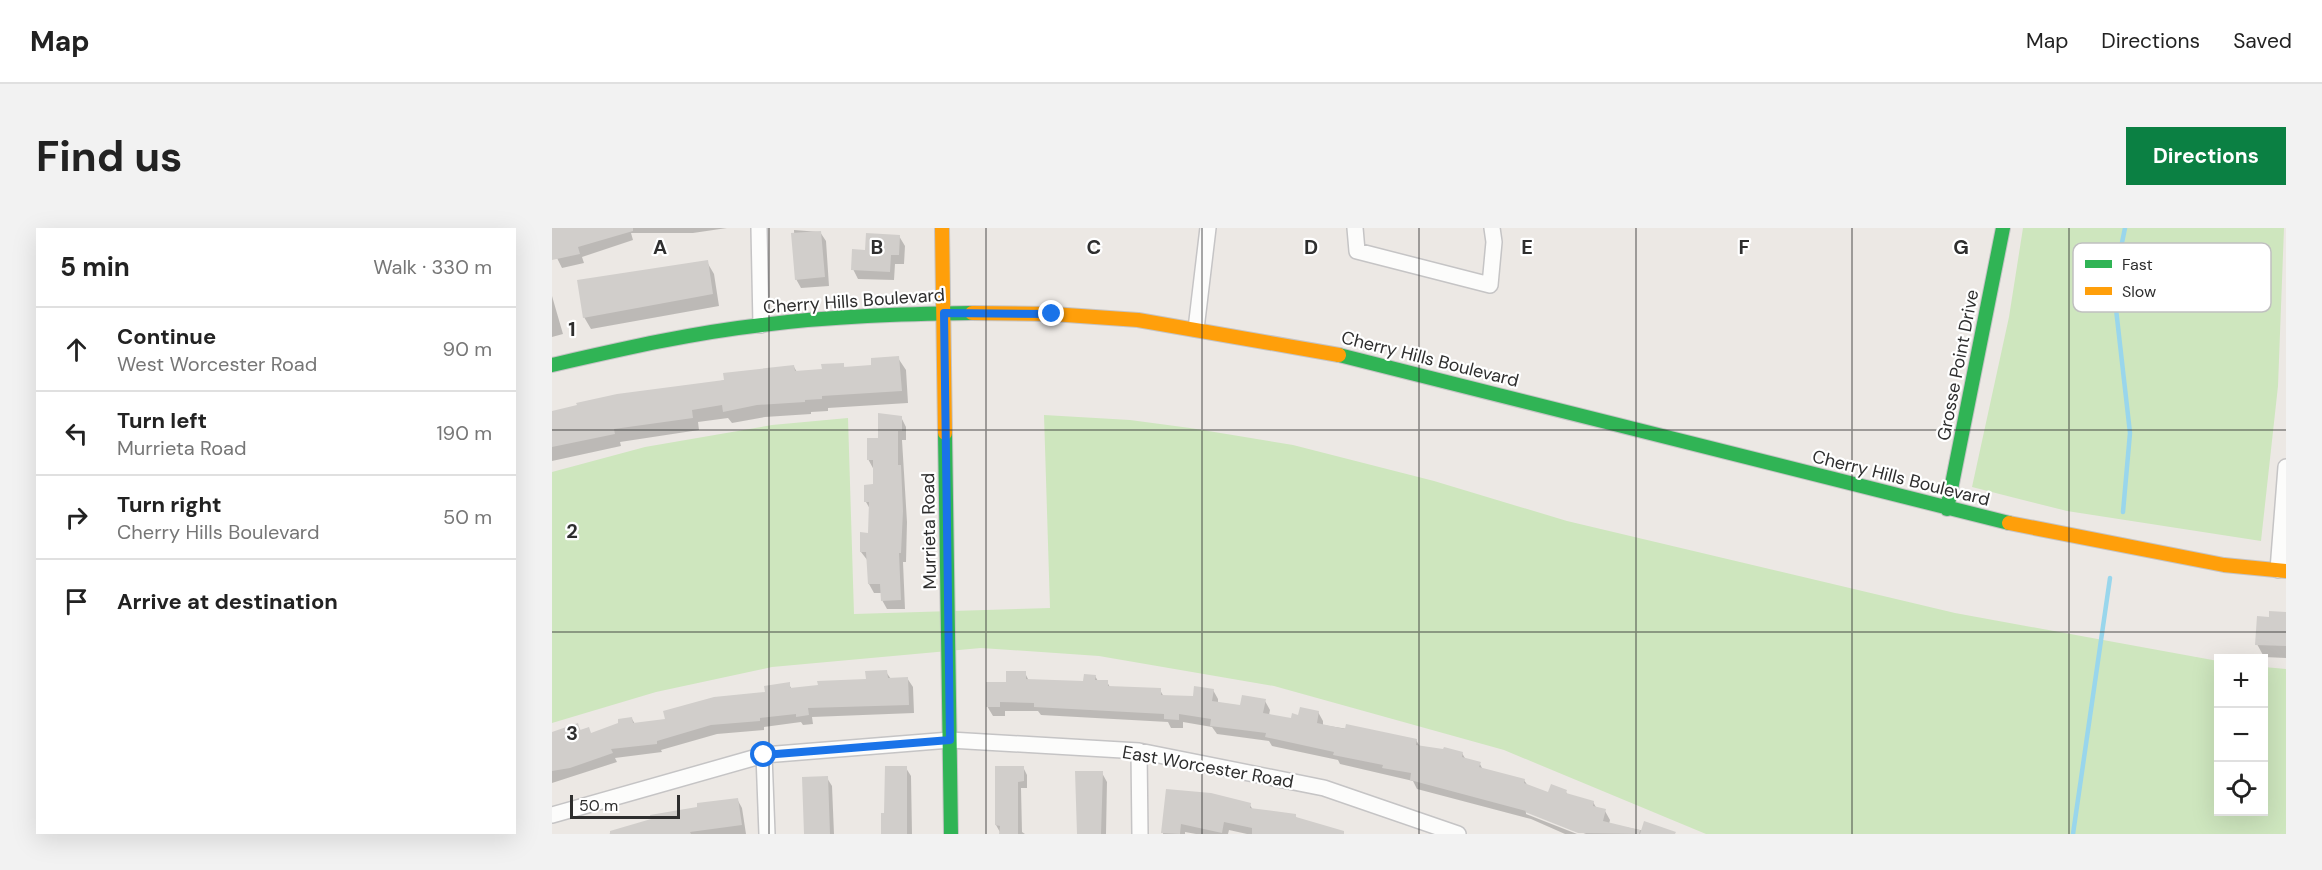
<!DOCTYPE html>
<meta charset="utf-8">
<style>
body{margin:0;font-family:"DM Sans",sans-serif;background:#f2f2f2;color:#222}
.controls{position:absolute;right:18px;bottom:18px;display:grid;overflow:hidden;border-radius:0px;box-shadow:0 6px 24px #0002}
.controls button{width:54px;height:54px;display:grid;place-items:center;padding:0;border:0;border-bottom:2px solid #e0e0e0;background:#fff;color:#222;font:30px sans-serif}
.scale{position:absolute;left:18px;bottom:15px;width:110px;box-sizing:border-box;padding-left:6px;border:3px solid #2e2e2e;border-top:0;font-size:16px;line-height:21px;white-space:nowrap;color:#2e2e2e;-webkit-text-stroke:4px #fff;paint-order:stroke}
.stop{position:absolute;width:18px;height:18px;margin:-14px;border:4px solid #1a73e8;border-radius:50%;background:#fff}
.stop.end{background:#1a73e8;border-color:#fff;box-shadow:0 2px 6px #0008}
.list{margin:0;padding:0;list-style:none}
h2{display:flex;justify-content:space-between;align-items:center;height:78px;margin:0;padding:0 24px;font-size:26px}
h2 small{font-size:20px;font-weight:400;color:#767676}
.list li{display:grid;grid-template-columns:39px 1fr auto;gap:18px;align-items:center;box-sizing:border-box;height:84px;padding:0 24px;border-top:2px solid #e0e0e0}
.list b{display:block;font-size:22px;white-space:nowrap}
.list p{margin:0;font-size:20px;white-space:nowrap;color:#767676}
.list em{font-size:20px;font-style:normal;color:#767676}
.icon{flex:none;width:33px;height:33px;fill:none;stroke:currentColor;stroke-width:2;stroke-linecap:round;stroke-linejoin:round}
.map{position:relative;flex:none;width:1734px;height:606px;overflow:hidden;border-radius:0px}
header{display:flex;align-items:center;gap:36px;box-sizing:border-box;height:84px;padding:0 30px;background:#fff;border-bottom:2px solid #e0e0e0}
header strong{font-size:28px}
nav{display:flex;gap:33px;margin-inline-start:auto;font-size:21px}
.intro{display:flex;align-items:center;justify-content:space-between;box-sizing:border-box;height:144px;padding:0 36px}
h1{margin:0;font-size:42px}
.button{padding:15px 27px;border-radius:0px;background:#0b8043;color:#fff;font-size:21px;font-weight:700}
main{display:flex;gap:36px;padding:0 36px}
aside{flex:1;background:#fff;border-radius:0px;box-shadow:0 6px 24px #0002}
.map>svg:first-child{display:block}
</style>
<header>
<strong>Map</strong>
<nav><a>Map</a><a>Directions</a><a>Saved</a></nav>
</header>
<div class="intro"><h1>Find us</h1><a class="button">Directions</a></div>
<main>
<aside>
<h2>5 min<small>Walk · 330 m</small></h2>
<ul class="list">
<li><svg class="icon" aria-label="ahead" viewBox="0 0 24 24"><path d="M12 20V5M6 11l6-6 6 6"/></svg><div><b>Continue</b><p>West Worcester Road</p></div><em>90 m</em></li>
<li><svg class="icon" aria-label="left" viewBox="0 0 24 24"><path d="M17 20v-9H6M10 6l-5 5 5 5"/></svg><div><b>Turn left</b><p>Murrieta Road</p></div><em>190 m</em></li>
<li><svg class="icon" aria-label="right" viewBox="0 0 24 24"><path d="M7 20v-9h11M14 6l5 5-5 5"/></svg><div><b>Turn right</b><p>Cherry Hills Boulevard</p></div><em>50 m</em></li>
<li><svg class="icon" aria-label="arrive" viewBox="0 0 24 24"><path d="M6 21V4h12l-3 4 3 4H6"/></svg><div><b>Arrive at destination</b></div></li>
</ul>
</aside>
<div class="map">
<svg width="1734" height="606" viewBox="0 0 1734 606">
<rect width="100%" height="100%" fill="#ece8e4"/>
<!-- green -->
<path fill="#cee6be" d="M1471,0H1732L1726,158L1709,313L1515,283L1420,259L1457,89Z
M492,187L578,192L638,200L741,217L882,253L1015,293L1403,385L1666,433V584H1712V439L1734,441V606H1154L952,522L722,458L547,428L429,420L220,439L104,464L0,495V244L93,219L220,197L296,190L302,386L498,380Z"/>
<!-- shadow -->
<path fill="#0003" d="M0,0H175L141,5H79L81,12L30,29L32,35L10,40L5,30L0,29Z
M242,2L268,4L274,13L277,58L249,60L244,51Z
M347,8L353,18L352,36H343L342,52L306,51L301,41L315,23Z
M155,34L162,46L167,78L39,101L32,89Z
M0,68L11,106L0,109Z
M346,130L354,142L356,175L276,180V183L259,184V186L213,189L180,195L176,190L146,194L147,202L68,214L69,218L0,233V185L242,139L245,144L271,143L291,137L293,140L321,139Z
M349,189L354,199V212H350L355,294L354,334H351L353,381H335L330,372V365H322L317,356L316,333L309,324L317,306L318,281L314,274L323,258L322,242L316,231L327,211Z
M1734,386V430L1712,429L1705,416L1718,391Z
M334,444L339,451L355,450L361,459L362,485L260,489L261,496L251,497L249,494L212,499V502L165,506L109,522L110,524L63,530L65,534L0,555V516L25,496L29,503L39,506L80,491L83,496L115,492L214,465L237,456L240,462L315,453Z
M473,445L477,453L533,455L543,448L546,453L555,454L558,459L608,462L612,469L642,470L661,462L666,471V475L689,479L713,473L718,482L717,487L740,492L766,484L771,493V497L864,512L868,519L910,525L914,532L928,536L931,542L972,552L976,558L997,566L1014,564L1016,567L1041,574L1045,581L1053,583L1058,592L1057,596L1109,606H1034L974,583V586L1025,606H1013L979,591L865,561L861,553L788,536L786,532L720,518L717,513L665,506L660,499L631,494V500H619L616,494L489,487L486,483H453V488H441L435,478L455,456Z
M471,539L475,547V560H469L470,604L473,606H449L444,597Z
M354,540L359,548L360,606H331L334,587Z
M524,545H550L555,554L554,606H526Z
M275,550L280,558L282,606H254Z
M615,563L698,577L701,582L743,587L745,591L789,606H695L677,602L676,606H644L633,604V606H611Z
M185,571L190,580L194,606H57L100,592Z"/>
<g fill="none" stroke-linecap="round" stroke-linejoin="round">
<!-- stream -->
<path stroke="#99d6ec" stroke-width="4.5" d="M1571,284L1578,205L1564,81L1566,34L1573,0
M1521,606L1558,350"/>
</g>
<!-- building -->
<path fill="#d1cecb" d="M0,0H81V3L26,19L28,26L0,32Z
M269,3L273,49L243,52L239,5Z
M314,5L348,7L347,27H339L338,44L299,42L300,21L313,22Z
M156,32L161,66L31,90L25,52Z
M347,128L350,163L270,168V171L253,172V174L205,177L171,184L170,177L140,182L141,190L62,201L63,206L0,219V183L25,177L24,175L65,166L172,152L171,145L242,137L243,143L270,141L269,136L292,135V139L319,137V130Z
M326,185L350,188V203H346V237H349L351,283L349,325H347L349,372L329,373L328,356H316L314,324H308V304L316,305L317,274H312V257L321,256V232H315V210H326Z
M1717,383L1734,384V418L1703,417L1705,388L1717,389Z
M335,442L336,450L356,449L357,477L256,480L257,487L244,489V486L208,490V493L159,497L105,513V516L59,521L61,525L18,540L0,543V504L26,495L28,502L37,499L39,505L66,495V491L80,489L81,495L113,491L111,483L162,469L213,464L212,458L238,454V460L266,457L265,453L314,451L313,443Z
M454,443H474V451L531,453L532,446L544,447L543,452H556V458L609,460V467L641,468L642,458L662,461L660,473L688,477L690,467L714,471L711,485L739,490L740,485L746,487L748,479L767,483L765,495L793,501L794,496L865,511L864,517L891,521L892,519L911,524L910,529L929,534L927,539L973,551L972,555L996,564L999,556L1015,562L1014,565L1042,573L1041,578L1054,581L1051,593L1088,602L1087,606L1026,605L973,584L974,583L858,552L859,545L830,540L831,537L781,527L782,524L713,509L714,505L658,498L659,491L627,486V492L612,491V486L482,479V475L448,474V479H434V454H454Z
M333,538H355V606H329V585H332Z
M443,538H472V553L466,554V606H447L448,598L443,597Z
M523,543H551L549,606H525Z
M276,548L278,606H252L250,549Z
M614,561L659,565L699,575L698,580L744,586V589L792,603V606H700V600L672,594L670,605L629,596L628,606L609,605Z
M186,570L190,597L138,604L139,606H58V603L99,591L98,587L145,579V575Z
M1092,593L1124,604L1123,606H1088Z"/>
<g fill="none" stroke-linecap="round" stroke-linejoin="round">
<defs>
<path id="street" d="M207,0L209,97
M803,0L805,23L938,57L942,14L940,0
M644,101L656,0
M1726,342L1734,239
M587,523L588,606
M212,527L215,606
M0,587L212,527L398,512L587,523L772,560L906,606"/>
<path id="fast" d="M787,127L1457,295
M0,137C70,121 139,105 210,97C280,88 350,86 420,85
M393,205L399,606
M1395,281L1451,0"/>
<path id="slow" d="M390,0L393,205
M420,85L500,86L586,92L787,127
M1457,295L1672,337L1734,343"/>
</defs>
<!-- street casing -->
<use href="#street" stroke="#c5c4c5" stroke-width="18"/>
<!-- fast casing -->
<use href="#fast" stroke="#c5c4c5" stroke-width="16"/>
<!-- slow casing -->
<use href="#slow" stroke="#c5c4c5" stroke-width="16"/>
<!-- street -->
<use href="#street" stroke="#fcfcfb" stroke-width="15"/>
<!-- fast -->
<use href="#fast" stroke="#30b455" stroke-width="14"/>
<!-- slow -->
<use href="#slow" stroke="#ff9f0a" stroke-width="14"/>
</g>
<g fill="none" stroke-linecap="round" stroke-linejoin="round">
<!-- route -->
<path stroke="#1a73e8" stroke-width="8" d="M212,527L398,512L392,85L500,86"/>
</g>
<!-- grid -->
<path fill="none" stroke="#2e2e2e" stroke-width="1.5" stroke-opacity="0.55" d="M217,0V606M434,0V606M650,0V606M867,0V606M1084,0V606M1300,0V606M1517,0V606M0,202H1734M0,404H1734"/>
<g text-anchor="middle" stroke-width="4.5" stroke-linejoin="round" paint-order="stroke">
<!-- street labels -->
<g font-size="18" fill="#2e2e2e" stroke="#fff">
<text transform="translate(302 73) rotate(-4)" y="6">Cherry Hills Boulevard</text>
<text transform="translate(878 131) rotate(14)" y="6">Cherry Hills Boulevard</text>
<text transform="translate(1406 137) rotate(-79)" y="6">Grosse Point Drive</text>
<text transform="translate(1349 250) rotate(14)" y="6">Cherry Hills Boulevard</text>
<text transform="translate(377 303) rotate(-91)" y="6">Murrieta Road</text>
<text transform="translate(656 539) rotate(10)" y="6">East Worcester Road</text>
</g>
</g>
<!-- legend -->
<rect x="1521" y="15" width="198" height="69" rx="9" fill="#fff" stroke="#c0c0c0" stroke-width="1.5"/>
<rect x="1533" y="32" width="27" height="8" fill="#30b455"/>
<rect x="1533" y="59" width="27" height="8" fill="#ff9f0a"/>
<g font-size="16" fill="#2e2e2e">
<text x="1570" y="42">Fast</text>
<text x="1570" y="69">Slow</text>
</g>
<g font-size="20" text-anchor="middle" font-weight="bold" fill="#2e2e2e" stroke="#fff" stroke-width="4.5" stroke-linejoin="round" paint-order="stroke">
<text x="108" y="26">A</text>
<text x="325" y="26">B</text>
<text x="542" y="26">C</text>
<text x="759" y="26">D</text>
<text x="975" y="26">E</text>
<text x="1192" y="26">F</text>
<text x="1409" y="26">G</text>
<text x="20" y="108">1</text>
<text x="20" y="310">2</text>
<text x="20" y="512">3</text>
</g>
</svg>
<div class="controls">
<button>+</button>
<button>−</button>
<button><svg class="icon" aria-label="locate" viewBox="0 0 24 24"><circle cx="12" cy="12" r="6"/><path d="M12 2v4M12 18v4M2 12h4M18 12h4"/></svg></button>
</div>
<div class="scale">50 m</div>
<div class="stop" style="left:212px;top:527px"></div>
<div class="stop end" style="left:500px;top:86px"></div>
</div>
</main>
